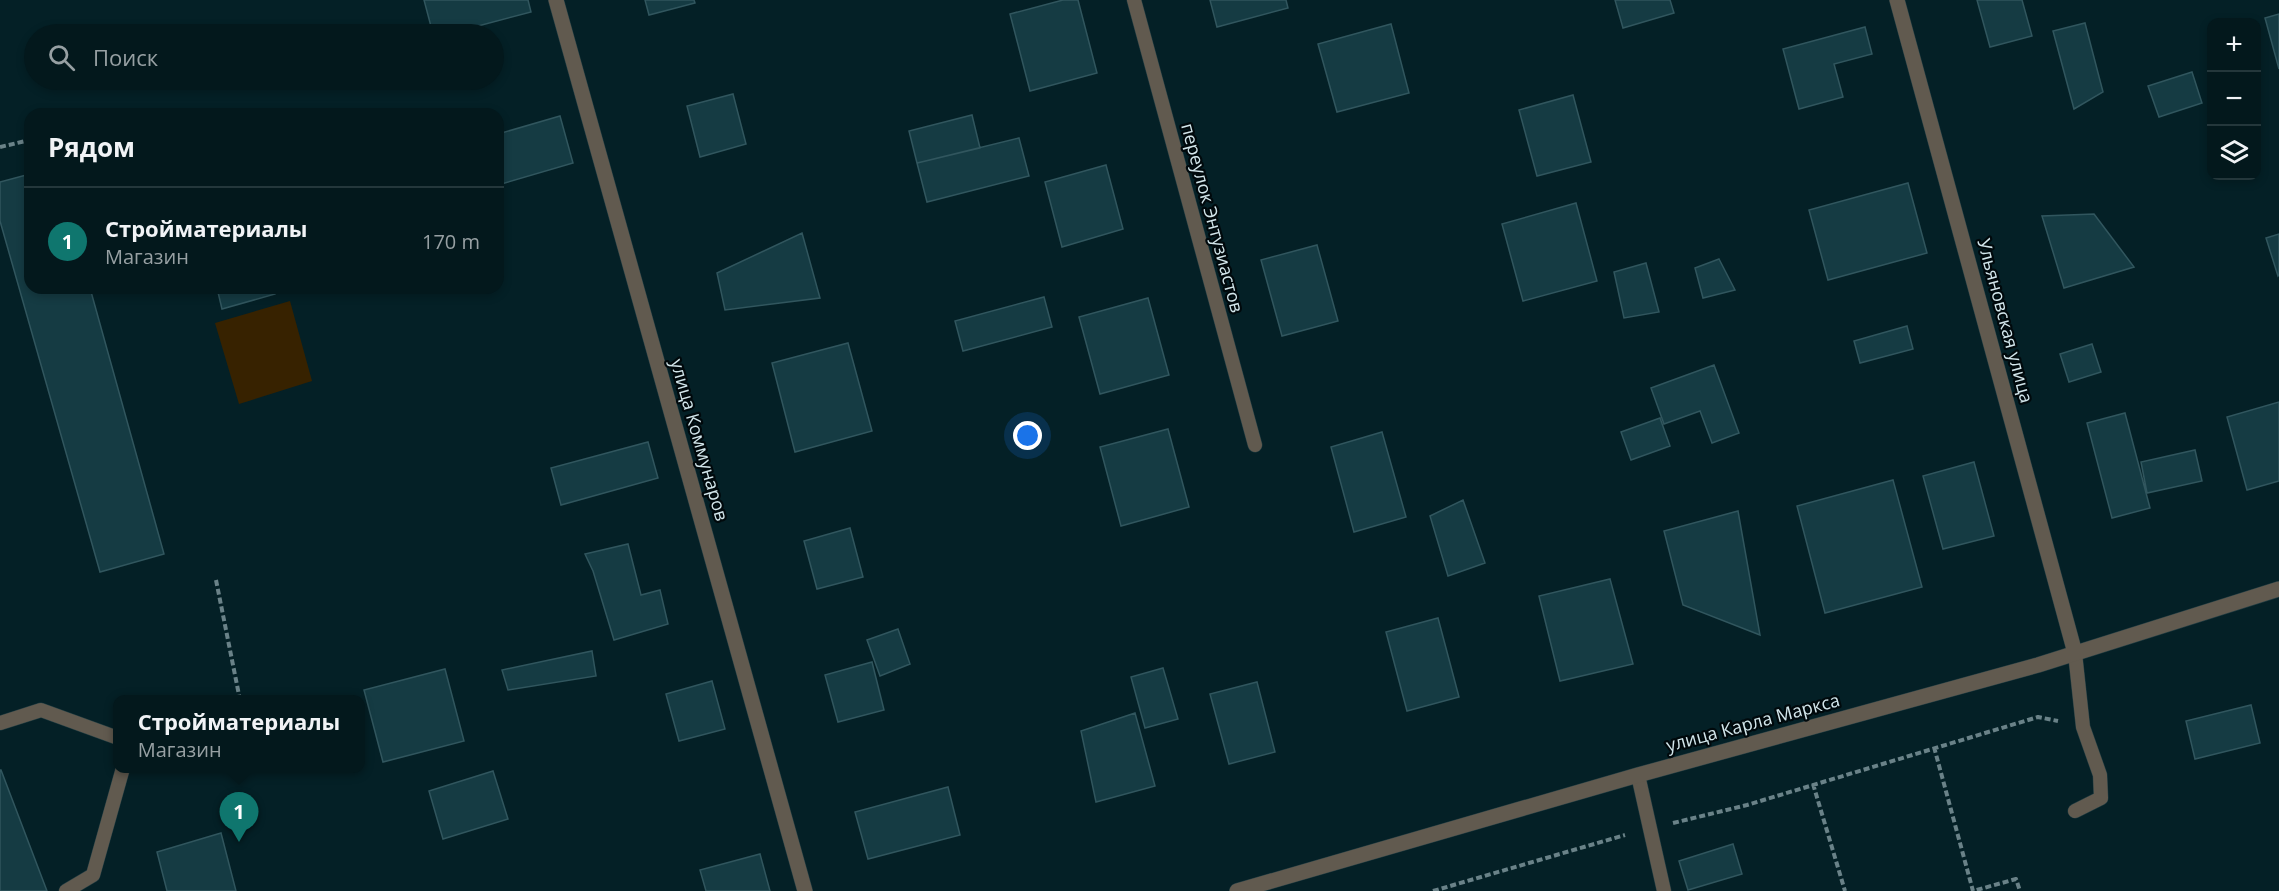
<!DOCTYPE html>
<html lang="ru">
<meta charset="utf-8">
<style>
body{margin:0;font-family:"Open Sans",sans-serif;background:#0d2125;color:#f1f3f6}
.controls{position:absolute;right:18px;top:18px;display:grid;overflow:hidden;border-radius:12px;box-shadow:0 3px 9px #0003}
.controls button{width:54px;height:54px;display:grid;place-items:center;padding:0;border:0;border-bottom:2px solid #24373b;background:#03181c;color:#f1f3f6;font:30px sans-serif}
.you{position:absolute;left:1028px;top:436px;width:21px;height:21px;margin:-15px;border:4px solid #fff;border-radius:50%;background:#1a73e8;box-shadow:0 0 0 9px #1a73e833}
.badge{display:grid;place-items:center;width:39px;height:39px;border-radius:50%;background:#0f766e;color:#fff;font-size:20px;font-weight:700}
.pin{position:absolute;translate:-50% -50px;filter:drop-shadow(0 2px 3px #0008)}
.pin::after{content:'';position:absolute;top:32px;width:21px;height:18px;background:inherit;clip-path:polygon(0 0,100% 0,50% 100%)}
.popup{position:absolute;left:113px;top:695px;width:252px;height:78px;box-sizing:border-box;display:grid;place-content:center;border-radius:12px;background:#03181c;filter:drop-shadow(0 2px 4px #0005);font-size:20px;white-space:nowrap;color:#97a0a3}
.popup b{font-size:22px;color:#f1f3f6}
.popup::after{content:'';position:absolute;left:50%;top:100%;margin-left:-12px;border:12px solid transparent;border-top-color:#03181c}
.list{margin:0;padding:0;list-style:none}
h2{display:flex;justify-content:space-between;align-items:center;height:78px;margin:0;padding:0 24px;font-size:26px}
h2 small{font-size:20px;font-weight:400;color:#97a0a3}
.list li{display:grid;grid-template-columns:39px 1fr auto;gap:18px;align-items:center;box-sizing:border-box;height:108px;padding:0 24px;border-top:2px solid #24373b}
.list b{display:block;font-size:22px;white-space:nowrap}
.list p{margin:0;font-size:20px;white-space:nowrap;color:#97a0a3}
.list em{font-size:20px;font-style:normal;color:#97a0a3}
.icon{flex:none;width:33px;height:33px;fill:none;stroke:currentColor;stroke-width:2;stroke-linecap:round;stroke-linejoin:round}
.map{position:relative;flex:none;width:2279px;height:891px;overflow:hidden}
.search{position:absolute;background:#03181c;box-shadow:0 3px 9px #0003;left:24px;top:24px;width:480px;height:66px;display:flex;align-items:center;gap:15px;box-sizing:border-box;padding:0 21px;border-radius:33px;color:#97a0a3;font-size:22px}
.panel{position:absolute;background:#03181c;box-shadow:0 3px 9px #0003;left:24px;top:108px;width:480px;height:186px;border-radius:18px}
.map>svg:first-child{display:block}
</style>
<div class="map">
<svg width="2279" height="891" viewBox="0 0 2279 891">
<rect width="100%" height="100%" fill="#042026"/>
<!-- green -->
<path fill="#372200" d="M290,301L312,381L239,404L215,323Z"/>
<!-- building -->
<path fill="#153b43" stroke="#31565e" stroke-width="1.5" d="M424,0H528L531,12L448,34H433Z
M645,0H694L695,3L649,15Z
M1063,0H1078L1097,73L1030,91L1010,14Z
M1210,0H1286L1288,8L1217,27Z
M1615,0H1670L1674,13L1623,28Z
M1977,0H2022L2032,36L1990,47Z
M2279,14V69L2265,18Z
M2085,23L2103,92L2074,109L2053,31Z
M1391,24L1409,93L1337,112L1318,44Z
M1865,27L1872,54L1834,64L1843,97L1799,109L1783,49Z
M2192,72L2202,103L2159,117L2148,86Z
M733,94L746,144L700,157L687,106Z
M1573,95L1591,162L1537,176L1519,110Z
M972,115L980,148L917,163L909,131Z
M560,116L573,163L498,185V134Z
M1019,138L1029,176L927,202L917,163Z
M1106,165L1123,229L1062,247L1045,182Z
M30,174V288H90L164,554L100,572L0,221V182Z
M1908,183L1927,253L1828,280L1809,210Z
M1576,203L1597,281L1523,301L1502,224Z
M2094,214L2134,267L2064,288L2042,216Z
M802,233L820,298L725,310L717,273Z
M2279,234V275L2278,276L2266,238Z
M1317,245L1338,321L1282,336L1261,260Z
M1719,259L1735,290L1703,298L1695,268Z
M1646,263L1659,312L1624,318L1614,272Z
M217,288H274L275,294L222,309Z
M1044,297L1052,327L963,351L955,321Z
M1148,298L1169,375L1100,394L1079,317Z
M1907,326L1913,349L1860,363L1854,341Z
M848,343L872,431L795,452L772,363Z
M2092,344L2101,372L2069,382L2060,354Z
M1714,365L1739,433L1712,443L1700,411L1664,424L1651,388Z
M2279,402V481L2247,490L2227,417Z
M2125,413L2150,508L2112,518L2087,423Z
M1660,418L1670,446L1631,460L1621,432Z
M1168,429L1189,507L1121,526L1100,447Z
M1382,432L1406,517L1354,532L1331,447Z
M648,442L658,478L561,505L551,468Z
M2195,450L2202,481L2147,493L2141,462Z
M1974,462L1994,536L1943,549L1923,476Z
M1893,480L1922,587L1825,613L1797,506Z
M1463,500L1485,563L1448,576L1430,516Z
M1738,511L1760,635L1683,605L1664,531Z
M850,528L863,577L817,589L804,541Z
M628,544L641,595L660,590L668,624L614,640L593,571L585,554Z
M1610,579L1633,664L1560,681L1539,596Z
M1438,618L1459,697L1407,711L1386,632Z
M898,629L910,664L880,676L867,640Z
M592,651L596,676L508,690L502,670Z
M872,662L884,710L838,722L825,675Z
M1163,668L1178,719L1145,728L1131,677Z
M445,669L464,741L383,762L364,690Z
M712,681L725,729L679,741L666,694Z
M1257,682L1275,752L1229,764L1210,694Z
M2251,705L2260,743L2195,759L2186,721Z
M1135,713L1155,786L1096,802L1081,731Z
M0,770H1L47,891H0Z
M493,771L508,819L443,839L429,791Z
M948,787L960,835L868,859L855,812Z
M221,833L236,891H167L157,852Z
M1733,844L1742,874L1688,890L1679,861Z
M760,854L770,891H706L700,870Z"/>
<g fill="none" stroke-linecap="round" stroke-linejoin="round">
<defs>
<path id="service" d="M1134,0L1255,445
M0,723L41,710L118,738
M1638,775L1664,891
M2075,811L2101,798L2100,775L2083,727L2075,653
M66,891L93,875L123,768"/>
<path id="minor" d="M556,0L805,891
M1897,0L2075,653
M1237,891L1638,775L2038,665L2279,589"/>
</defs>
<!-- service casing -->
<use href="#service" stroke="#213c42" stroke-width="15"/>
<!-- minor casing -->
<use href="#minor" stroke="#213c42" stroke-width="16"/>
<!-- path -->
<path stroke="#6a8288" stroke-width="4" stroke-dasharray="6 3" stroke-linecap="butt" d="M0,147L30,140
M216,580L240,700
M1934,747L1973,891L2016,879L2020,891
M1813,784L1845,891
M1673,823L1747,805L2038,717L2058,721
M1433,891L1625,835"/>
<!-- service -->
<use href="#service" stroke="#615a4f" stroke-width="14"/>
<!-- minor -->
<use href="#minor" stroke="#615a4f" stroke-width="15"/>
</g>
<g text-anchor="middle" stroke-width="4.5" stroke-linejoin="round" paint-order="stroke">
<!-- street labels -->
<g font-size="18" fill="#d3e7ec" stroke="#00090c">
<text transform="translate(1212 218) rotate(75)" y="6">переулок Энтузиастов</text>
<text transform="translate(2005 321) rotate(75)" y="6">Ульяновская улица</text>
<text transform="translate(699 440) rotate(74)" y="6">улица Коммунаров</text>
<text transform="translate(1753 723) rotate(-15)" y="6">улица Карла Маркса</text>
</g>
</g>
</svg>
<div class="controls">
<button>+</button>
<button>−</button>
<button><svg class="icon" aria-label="layers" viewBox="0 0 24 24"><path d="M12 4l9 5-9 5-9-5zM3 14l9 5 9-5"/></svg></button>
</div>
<div class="you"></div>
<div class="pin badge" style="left:239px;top:842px">1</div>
<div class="popup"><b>Стройматериалы</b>Магазин</div>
<div class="search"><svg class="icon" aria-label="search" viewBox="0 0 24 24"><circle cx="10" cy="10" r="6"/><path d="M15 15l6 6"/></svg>Поиск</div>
<section class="panel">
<h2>Рядом<small></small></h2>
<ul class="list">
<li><span class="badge">1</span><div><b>Стройматериалы</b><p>Магазин</p></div><em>170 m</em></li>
</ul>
</section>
</div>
